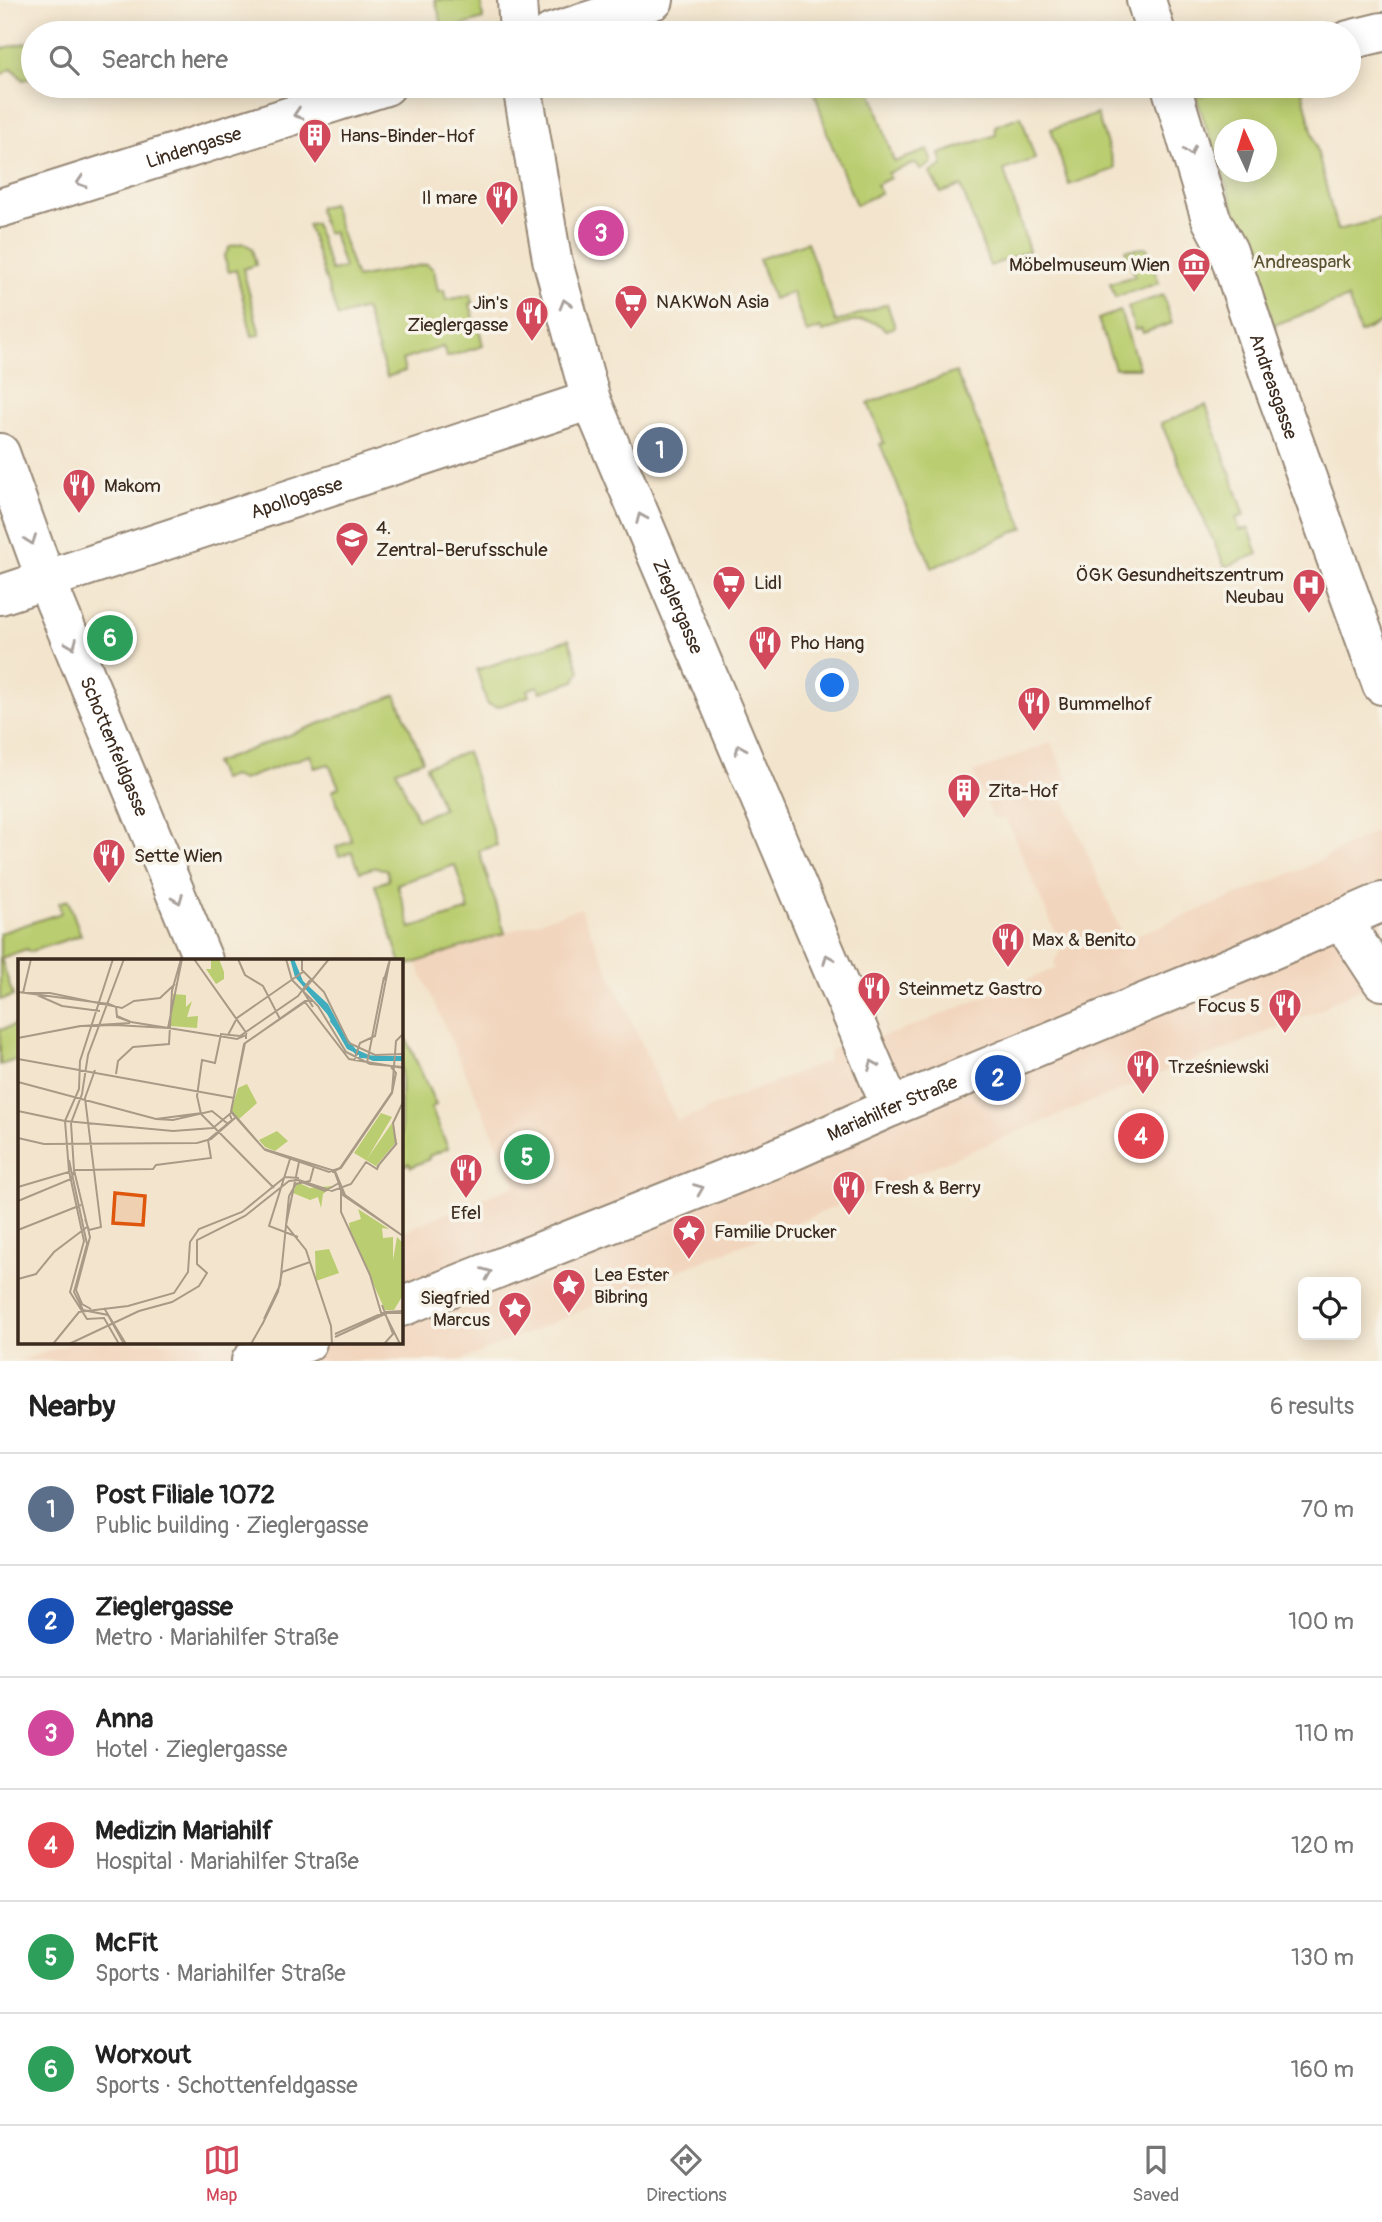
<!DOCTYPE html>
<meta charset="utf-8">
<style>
body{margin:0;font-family:Pangolin,sans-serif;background:#f2f2f2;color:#222}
.controls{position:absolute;right:21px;bottom:21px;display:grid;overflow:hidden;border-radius:10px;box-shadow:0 4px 18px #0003}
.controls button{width:63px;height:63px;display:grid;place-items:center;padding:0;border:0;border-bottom:2px solid #e0e0e0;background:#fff;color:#222;font:35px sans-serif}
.compass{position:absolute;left:1214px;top:119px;width:63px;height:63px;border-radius:50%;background:#fff;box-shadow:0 4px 18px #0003;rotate:356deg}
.you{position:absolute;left:833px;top:686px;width:24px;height:24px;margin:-18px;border:5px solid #fff;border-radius:50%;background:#1a73e8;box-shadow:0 0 0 10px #1a73e833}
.badge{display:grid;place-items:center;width:46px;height:46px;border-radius:50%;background:#d1495b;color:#fff;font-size:23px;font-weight:700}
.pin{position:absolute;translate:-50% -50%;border:4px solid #fff;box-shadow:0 2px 7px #0006}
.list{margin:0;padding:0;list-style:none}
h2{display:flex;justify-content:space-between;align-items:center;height:91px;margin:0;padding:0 28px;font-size:30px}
h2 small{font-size:23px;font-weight:400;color:#767676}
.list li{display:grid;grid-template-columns:46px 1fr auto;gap:21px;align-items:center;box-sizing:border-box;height:112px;padding:0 28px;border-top:2px solid #e0e0e0}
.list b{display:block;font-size:26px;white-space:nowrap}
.list p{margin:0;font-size:23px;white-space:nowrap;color:#767676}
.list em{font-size:23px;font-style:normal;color:#767676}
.icon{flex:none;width:38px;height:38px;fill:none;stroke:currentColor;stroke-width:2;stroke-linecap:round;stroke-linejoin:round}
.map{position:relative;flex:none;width:1382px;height:1361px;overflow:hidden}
.search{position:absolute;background:#fff;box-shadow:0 4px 18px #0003;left:21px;right:21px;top:21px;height:77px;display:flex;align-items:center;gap:18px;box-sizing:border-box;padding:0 24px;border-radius:38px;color:#767676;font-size:26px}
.sheet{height:763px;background:#fff}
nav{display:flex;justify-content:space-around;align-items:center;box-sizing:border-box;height:98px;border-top:2px solid #e0e0e0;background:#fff;font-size:19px;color:#767676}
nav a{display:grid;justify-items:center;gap:4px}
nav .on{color:#d1495b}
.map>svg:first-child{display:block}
</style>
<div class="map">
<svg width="1382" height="1361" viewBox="0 0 1382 1361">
<rect width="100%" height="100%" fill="#f7f3e8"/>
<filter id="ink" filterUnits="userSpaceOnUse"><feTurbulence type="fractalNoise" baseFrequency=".0143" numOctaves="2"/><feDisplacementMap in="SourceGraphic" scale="14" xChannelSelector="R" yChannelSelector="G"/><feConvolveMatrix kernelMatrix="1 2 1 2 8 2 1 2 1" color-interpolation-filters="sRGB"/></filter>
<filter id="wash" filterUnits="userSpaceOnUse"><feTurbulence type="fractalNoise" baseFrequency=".00686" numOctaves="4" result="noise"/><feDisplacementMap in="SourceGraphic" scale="28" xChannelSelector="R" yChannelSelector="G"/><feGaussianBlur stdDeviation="1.57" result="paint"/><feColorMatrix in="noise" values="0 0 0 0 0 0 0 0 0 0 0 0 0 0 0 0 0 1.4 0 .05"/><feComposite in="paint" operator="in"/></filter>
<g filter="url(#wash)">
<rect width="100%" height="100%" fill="#f3e5cd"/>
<!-- built -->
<path fill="#f2d5bd" d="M1051,742L1070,785L1063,797L1121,932L1132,937L1303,869L1382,828V978L1328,1004L1327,1007L1248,1040L1207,1057L1206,1055L1191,1061L459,1361H18L77,1342H401V1232L516,1185L416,962L580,908L677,1121L828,1061L829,1052L833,1049L898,1032L1056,968L1054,963L1059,952L1063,950L1007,821L993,817L973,773Z"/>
<!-- green -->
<path fill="#bacd70" stroke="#7a7c47" stroke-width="2" fill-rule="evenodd" d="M435,0H481L483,19L444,31Z
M33,41V77L23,80L12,68L0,75V49Z
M813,86H870L894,162L928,150L932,163L921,170L916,163L888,173L890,178L876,185L881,193L856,205L828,136Z
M1240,86H1278L1279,88L1301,86L1337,230L1382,219V322L1360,333L1348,298L1274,325L1196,97ZM1224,130H1266V172H1224Z
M1097,114L1115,169L1069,185L1051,129Z
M1021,116L1035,159L1004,170L1029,251L990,266L961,186L941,193L930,173L943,165L940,154L996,135L995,126Z
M332,204L356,278L427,264L434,270L438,291L444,290L446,300L471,295L473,303L470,304L474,320L469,322L470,329L479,328L483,346L447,357L443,347L402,360L405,371L387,377L365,309L338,317L308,225L315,223L331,271L344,268L333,232L326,233L318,208Z
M807,242L836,322L887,304L895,327L886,330C866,312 845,324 823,332L821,328L807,333L792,292L773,299L759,259Z
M243,243L252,248L256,265L243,269L260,335L252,336L236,270L229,272L224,257L230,246Z
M1147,248L1159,283L1115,297L1110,283L1135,276L1125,250Z
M1163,295L1172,323L1143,333L1141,328L1135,330L1128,307Z
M1120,311L1139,368H1115L1098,319Z
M956,372L1024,528L932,568L880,444L884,443L868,403Z
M1206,405L1245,515L1236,518L1240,530L1249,528L1258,554L1225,567L1161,423Z
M569,639L580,671L575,681L541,692L538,686L527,690L529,696L497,707L487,704L477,670Z
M396,695L423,760L396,770L417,819L443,809L426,766L467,752L497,845L479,851L505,933L402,967L375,885L389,880L387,871L376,867L360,872L352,852L339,856L336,847L352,841L332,791L339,787L329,764L315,768L310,755L242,780L233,776L222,780L214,763ZM455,865L469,910L411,928L397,884Z
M68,900L81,935L29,952L27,949L1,958L13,996L0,1000V933L61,913L59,903Z
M19,1024V1059L0,1065V1030Z
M401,1027L436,1105L431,1108L448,1148L429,1156V1159L411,1167L409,1163L401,1167Z"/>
</g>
<g filter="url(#ink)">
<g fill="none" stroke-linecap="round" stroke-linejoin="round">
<defs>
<g id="minor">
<path d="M517,0L519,33"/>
<path d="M1146,0L1156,33"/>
<path d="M551,33L654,0"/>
<path d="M1349,40L1382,32"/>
<path id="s1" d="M522,86L552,259L591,400L891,1107"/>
<path id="s2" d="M1171,86L1211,219L1228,251L1269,373L1382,685"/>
<path id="s3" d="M0,208L386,86"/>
<path id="s4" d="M0,453L46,580L203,960"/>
<path id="s5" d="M0,595L591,400"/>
<path d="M1342,920L1382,981"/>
<path id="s6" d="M401,1307L781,1156L891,1107L1267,952L1382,902"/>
<path d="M251,1361L307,1342"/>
</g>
</defs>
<!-- minor casing -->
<use href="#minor" stroke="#978876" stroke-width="42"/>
<!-- minor -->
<use href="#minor" stroke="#fff" stroke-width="38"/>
</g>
<!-- one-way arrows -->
<defs><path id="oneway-chevron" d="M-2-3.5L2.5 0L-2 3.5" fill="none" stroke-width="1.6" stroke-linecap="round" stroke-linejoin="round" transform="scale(1.75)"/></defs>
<g stroke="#a79f9a">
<use href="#oneway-chevron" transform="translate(298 114) rotate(162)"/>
<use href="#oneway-chevron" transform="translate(1190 151) rotate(73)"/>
<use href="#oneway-chevron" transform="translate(81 182) rotate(162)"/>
<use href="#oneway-chevron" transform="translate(565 304) rotate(-106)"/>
<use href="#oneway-chevron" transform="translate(641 518) rotate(-113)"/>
<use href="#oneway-chevron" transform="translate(31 540) rotate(70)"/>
<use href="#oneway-chevron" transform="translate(72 644) rotate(68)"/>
<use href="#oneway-chevron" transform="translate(740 749) rotate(-113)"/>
<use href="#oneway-chevron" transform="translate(178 899) rotate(68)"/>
<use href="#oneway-chevron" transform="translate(828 959) rotate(-113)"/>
<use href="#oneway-chevron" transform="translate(873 1065) rotate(-113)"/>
<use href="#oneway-chevron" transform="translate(699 1189) rotate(-22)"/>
<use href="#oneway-chevron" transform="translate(487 1273) rotate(-22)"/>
</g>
</g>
<!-- icons -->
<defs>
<symbol id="building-pin" viewBox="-11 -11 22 30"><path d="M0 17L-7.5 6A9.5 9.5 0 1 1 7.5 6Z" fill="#d1495b" stroke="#f7f3e8"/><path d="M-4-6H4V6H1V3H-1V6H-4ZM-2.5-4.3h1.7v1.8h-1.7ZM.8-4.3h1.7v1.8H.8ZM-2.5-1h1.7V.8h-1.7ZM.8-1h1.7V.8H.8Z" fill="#fff"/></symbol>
<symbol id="restaurant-pin" viewBox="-11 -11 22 30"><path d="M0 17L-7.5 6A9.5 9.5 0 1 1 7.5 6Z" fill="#d1495b" stroke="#f7f3e8"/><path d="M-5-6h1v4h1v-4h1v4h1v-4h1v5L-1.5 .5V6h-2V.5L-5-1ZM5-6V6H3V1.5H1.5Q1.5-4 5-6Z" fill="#fff"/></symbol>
<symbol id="museum-pin" viewBox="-11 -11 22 30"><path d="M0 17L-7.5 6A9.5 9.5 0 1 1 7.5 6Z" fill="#d1495b" stroke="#f7f3e8"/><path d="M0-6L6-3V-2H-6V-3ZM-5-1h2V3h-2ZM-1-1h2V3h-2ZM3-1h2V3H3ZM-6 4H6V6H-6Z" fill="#fff"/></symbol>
<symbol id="supermarket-pin" viewBox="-11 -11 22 30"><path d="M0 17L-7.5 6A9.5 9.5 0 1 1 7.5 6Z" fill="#d1495b" stroke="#f7f3e8"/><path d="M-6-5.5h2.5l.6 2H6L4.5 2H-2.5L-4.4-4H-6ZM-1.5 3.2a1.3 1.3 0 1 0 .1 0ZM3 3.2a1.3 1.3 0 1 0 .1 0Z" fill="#fff"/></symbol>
<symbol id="school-pin" viewBox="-11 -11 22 30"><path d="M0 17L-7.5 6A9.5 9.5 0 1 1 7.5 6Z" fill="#d1495b" stroke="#f7f3e8"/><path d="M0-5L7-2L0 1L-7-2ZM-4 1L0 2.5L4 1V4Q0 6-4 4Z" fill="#fff"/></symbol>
<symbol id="hospital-pin" viewBox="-11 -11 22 30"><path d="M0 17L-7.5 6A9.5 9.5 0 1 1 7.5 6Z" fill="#d1495b" stroke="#f7f3e8"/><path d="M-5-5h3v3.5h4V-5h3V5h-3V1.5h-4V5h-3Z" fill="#fff"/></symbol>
<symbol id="sight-pin" viewBox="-11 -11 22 30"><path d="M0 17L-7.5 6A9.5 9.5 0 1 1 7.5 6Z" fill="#d1495b" stroke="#f7f3e8"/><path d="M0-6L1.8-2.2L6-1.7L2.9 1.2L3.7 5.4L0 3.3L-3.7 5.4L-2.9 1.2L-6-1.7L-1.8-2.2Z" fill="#fff"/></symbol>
</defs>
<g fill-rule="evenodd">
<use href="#building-pin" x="296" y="116" width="38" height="52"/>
<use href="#restaurant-pin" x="483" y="178" width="38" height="52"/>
<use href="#museum-pin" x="1175" y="245" width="38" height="52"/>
<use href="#supermarket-pin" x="612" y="282" width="38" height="52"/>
<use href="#restaurant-pin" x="513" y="294" width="38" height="52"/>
<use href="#restaurant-pin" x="60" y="466" width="38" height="52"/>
<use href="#school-pin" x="333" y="519" width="38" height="52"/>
<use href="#supermarket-pin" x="710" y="563" width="38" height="52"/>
<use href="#hospital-pin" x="1290" y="566" width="38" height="52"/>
<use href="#restaurant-pin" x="746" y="623" width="38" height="52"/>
<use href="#restaurant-pin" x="1015" y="684" width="38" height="52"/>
<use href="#building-pin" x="945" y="771" width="38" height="52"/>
<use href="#restaurant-pin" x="90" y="836" width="38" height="52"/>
<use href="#restaurant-pin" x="989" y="920" width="38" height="52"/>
<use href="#restaurant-pin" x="855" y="969" width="38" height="52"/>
<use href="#restaurant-pin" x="1266" y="986" width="38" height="52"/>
<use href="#restaurant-pin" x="1124" y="1047" width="38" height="52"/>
<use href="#restaurant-pin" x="447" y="1151" width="38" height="52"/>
<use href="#restaurant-pin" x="830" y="1168" width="38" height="52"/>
<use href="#sight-pin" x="670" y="1212" width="38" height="52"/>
<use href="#sight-pin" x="550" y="1266" width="38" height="52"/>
<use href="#sight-pin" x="496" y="1289" width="38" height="52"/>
</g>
<g text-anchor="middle" stroke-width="7" stroke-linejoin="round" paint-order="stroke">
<!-- poi labels -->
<g font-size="19" fill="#3b2a1e" stroke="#f7f3e8" text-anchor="start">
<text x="340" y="142">Hans-Binder-Hof</text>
<text x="477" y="204" text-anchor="end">Il mare</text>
<text x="1170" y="271" text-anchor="end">Möbelmuseum Wien</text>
<text x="656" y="308">NAKWoN Asia</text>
<text x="508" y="309" text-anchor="end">Jin's<tspan x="508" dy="22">Zieglergasse</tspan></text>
<text x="104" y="492">Makom</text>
<text x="376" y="534">4.<tspan x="376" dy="22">Zentral-Berufsschule</tspan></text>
<text x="1284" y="581" text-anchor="end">ÖGK Gesundheitszentrum<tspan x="1284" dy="22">Neubau</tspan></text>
<text x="754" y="589">Lidl</text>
<text x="790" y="649">Pho Hang</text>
<text x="1058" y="710">Bummelhof</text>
<text x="988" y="797">Zita-Hof</text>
<text x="134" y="862">Sette Wien</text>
<text x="1032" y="946">Max &amp; Benito</text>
<text x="898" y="995">Steinmetz Gastro</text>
<text x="1260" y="1012" text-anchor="end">Focus 5</text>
<text x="1168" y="1073">Trześniewski</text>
<text x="874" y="1194">Fresh &amp; Berry</text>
<text x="466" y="1219" text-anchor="middle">Efel</text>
<text x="714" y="1238">Familie Drucker</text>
<text x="594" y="1281">Lea Ester<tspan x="594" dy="22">Bibring</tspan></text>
<text x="490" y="1304" text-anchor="end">Siegfried<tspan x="490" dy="22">Marcus</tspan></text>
</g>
<!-- street labels -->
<g font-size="19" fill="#3b2a1e" stroke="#f7f3e8">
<text dy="7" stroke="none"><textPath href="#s3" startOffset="203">Lindengasse</textPath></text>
<text dy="7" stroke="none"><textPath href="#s2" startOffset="318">Andreasgasse</textPath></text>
<text dy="7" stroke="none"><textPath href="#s5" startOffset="312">Apollogasse</textPath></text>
<text dy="7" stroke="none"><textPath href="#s1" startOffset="546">Zieglergasse</textPath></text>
<text dy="7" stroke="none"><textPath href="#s4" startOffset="315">Schottenfeldgasse</textPath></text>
<text dy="7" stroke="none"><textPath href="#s6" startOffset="530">Mariahilfer Straße</textPath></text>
</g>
<!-- park labels -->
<g font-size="19" fill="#5b5332" stroke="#f7f3e8">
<text x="1302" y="268">Andreaspark</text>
</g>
</g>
<!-- overview -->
<g transform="translate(18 959)">
<rect width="385" height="385" fill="#f3e5cd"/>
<path d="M193,0H201L206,13V20L198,25L188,10H193ZM155,35L168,36V48L174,42L169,58L180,57L179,69L152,67ZM229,125L239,144L221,160L213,152L220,129ZM363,154L374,158L349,200L374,164L379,182L358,207L336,194ZM259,172L270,182L257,192L247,188L241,181ZM279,223L292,229L315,227L305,235L303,249L300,238L292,241L275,234ZM340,250L371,270L364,269L365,279L375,278V301L379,278L385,284V336L376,351H367L332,273L331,264L343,260ZM311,290L321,314L298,322L297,292Z" fill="#bacd70"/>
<path d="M272,0H276L285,22L310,45L333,88L353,97H385V102H355L329,90L309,55L277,18Z" fill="#3fadbd"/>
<path fill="none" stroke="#3fadbd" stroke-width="3.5" d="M313,61L340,96M341,97L373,100"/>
<path fill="none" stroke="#a99a87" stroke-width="2" d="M95,0L62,102L61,130L47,162L51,212L66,282L52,333L69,360L86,359L101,385M176,0L229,75M176,0L227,72M220,0L227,16L245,27L262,60M268,0L274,21L300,47L328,93L352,105L385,108M284,0V11L306,33L331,84L357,96L385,95M366,21L372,0M0,33L91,45L98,48L99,58L113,63L219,80L228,76V80M5,34H32L104,49L116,42L142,39L157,25M5,34L13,0M19,36L44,47L82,52M295,42H287L226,85L213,153L247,191L311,213L322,209L374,133L378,82L385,75M98,47L99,57L113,63M295,48L285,32L311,0M97,66L150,69M150,69L164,0M210,76L219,59L285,13M0,79L62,67L99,66M0,79L63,67L112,64M0,100L216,139M336,102L342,84L357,77L372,0M349,104L366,18M385,109L331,100L287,43L227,84L213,152L246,190L317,212L327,236L385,277M98,115L100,102L115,88L151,85L154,32L163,0M0,123L138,160L184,154M0,123L138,160L155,161L194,152L210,165M0,152L47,162L155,172L195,169L213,154M0,179L26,185L179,184L193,180L217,159M378,185L375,164L385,143M272,200L251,267L280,278M51,201L69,285L56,333L65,351L90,356L106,385M281,203L268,266L288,291L313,367L314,385M359,208L379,184M316,211L325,236L385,277M314,213L323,209L374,134L378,114L373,108M281,222L307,232L321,224M0,228L54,212M256,229L183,155L179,137L184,101L197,104L203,75L222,77L280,37L292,21M323,229V253L352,316L364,357M0,242L53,220L57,211L135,210L138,206L193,199L190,181L214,161L212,156M67,260L71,271L83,268L67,139L77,111M0,271L63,246M0,320L18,315L36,293L69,268M364,346L375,375L366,385M86,349L108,385M73,350L64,345L58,331L72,278L56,211L53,164L64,135L70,96L106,0M366,353L382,385M246,360L262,326L271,237L278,225L292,222L296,207M244,366L260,333L264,313L292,303M317,375L367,353L385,352M317,378L369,354H385M35,385L61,353L110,347L156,334L170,313L172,283L181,270L224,253L267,218L281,219M51,385L121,352L154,343L181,327L189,314L179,305V281L227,257L271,222L281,221L314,232L333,225L348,203L359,210L361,206M233,385L246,362"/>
<path fill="#df570d" fill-opacity="0.15" stroke="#df570d" stroke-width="3.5" d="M97,234L127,237L125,266L95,264Z"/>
<rect width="385" height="385" fill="none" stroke="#3b2a1e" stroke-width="3.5"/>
</g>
</svg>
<div class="controls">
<button><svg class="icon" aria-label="locate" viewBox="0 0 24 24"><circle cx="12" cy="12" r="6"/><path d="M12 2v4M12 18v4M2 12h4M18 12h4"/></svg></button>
</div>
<svg class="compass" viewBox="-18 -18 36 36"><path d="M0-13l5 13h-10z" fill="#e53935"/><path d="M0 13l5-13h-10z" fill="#767676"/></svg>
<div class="you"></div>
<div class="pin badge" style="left:660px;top:450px;background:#5c6f8a">1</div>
<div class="pin badge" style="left:998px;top:1078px;background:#1a4fb4">2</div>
<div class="pin badge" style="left:601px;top:233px;background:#d1479c">3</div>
<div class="pin badge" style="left:1141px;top:1136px;background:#e0444e">4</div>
<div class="pin badge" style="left:527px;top:1157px;background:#2e9e5b">5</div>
<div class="pin badge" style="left:110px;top:638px;background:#2e9e5b">6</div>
<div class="search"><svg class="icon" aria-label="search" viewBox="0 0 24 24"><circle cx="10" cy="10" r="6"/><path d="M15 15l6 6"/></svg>Search here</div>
</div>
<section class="sheet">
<h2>Nearby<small>6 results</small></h2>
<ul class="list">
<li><span class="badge" style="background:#5c6f8a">1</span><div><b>Post Filiale 1072</b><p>Public building · Zieglergasse</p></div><em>70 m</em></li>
<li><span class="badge" style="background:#1a4fb4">2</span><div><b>Zieglergasse</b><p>Metro · Mariahilfer Straße</p></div><em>100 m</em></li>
<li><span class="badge" style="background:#d1479c">3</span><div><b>Anna</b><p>Hotel · Zieglergasse</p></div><em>110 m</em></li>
<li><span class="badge" style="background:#e0444e">4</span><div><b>Medizin Mariahilf</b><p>Hospital · Mariahilfer Straße</p></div><em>120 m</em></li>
<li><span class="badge" style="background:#2e9e5b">5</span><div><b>McFit</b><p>Sports · Mariahilfer Straße</p></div><em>130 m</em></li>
<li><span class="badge" style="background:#2e9e5b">6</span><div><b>Worxout</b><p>Sports · Schottenfeldgasse</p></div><em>160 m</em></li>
</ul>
</section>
<nav>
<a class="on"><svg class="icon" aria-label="map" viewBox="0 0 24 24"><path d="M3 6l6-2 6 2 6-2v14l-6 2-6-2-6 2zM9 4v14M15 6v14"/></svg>Map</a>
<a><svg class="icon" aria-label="directions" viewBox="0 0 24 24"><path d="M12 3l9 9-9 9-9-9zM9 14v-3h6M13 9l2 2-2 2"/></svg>Directions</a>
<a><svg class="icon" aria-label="saved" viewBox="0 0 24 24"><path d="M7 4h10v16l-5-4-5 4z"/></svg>Saved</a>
</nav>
